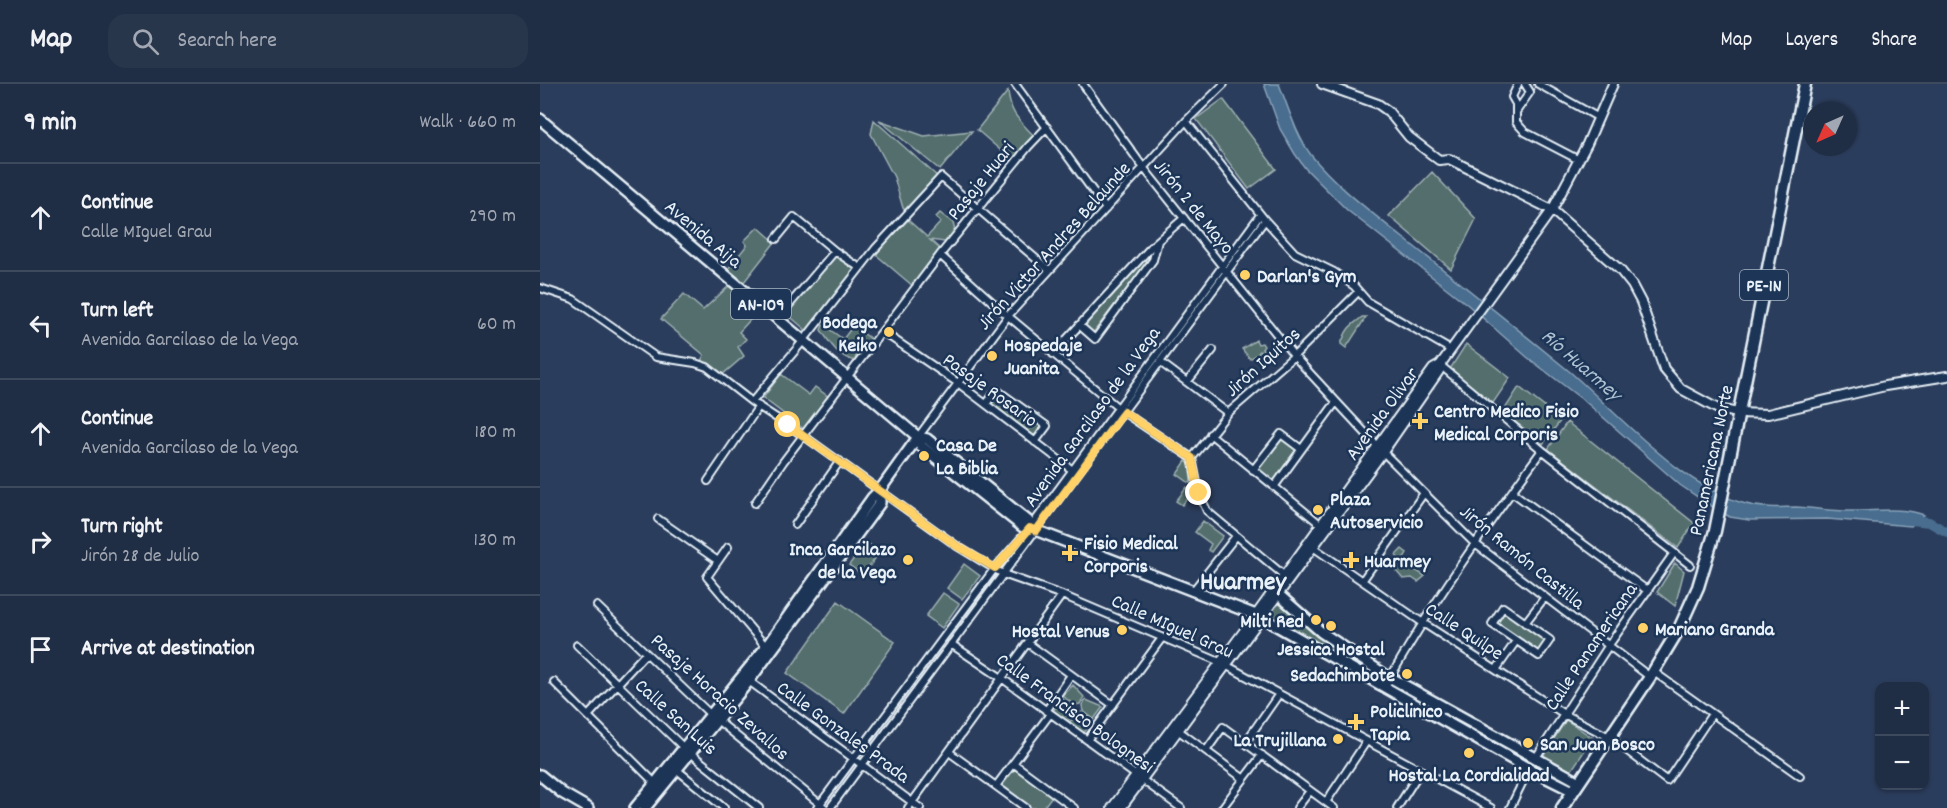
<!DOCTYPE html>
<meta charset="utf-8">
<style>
body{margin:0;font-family:Dekko,sans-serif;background:#28364c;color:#f1f3f6}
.controls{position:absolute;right:18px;bottom:18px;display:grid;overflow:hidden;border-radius:12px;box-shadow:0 2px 4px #0004}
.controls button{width:54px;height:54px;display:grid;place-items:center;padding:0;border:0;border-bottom:2px solid #3d4a5e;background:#202e45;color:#f1f3f6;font:30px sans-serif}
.compass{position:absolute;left:1263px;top:18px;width:54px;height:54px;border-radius:50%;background:#202e45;box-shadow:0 2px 4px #0004;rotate:225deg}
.stop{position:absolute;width:18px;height:18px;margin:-14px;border:4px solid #ffd166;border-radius:50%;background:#fff}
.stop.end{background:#ffd166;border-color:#fff;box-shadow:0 2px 6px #0008}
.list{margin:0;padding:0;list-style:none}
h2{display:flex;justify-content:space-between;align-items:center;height:78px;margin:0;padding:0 24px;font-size:26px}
h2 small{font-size:20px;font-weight:400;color:#a2a8b3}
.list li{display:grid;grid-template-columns:39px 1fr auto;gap:18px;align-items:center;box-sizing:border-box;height:108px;padding:0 24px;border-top:2px solid #3d4a5e}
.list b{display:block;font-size:22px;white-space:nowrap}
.list p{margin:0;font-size:20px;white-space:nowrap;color:#a2a8b3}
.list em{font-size:20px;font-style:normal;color:#a2a8b3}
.icon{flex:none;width:33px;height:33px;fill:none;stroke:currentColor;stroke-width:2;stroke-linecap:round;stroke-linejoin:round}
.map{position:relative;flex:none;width:1407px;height:724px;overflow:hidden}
header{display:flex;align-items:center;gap:36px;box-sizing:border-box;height:84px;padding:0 30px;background:#202e45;border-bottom:2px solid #3d4a5e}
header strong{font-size:28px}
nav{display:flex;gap:33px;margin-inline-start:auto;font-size:21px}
.search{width:420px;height:54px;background:#28364c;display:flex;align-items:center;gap:15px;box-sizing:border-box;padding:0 21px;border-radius:18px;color:#a2a8b3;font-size:22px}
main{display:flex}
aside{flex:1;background:#202e45}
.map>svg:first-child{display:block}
</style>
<header>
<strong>Map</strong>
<div class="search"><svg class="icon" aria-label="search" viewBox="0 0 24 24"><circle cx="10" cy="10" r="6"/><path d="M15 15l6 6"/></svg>Search here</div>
<nav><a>Map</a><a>Layers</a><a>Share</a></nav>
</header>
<main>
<aside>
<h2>9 min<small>Walk · 660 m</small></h2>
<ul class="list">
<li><svg class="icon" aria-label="ahead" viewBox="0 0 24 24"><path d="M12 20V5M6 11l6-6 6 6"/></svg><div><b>Continue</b><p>Calle MIguel Grau</p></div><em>290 m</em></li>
<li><svg class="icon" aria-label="left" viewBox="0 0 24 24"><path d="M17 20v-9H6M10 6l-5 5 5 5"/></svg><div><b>Turn left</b><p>Avenida Garcilaso de la Vega</p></div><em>60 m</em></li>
<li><svg class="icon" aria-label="ahead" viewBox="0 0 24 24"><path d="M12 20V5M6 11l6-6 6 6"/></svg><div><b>Continue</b><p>Avenida Garcilaso de la Vega</p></div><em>180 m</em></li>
<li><svg class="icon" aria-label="right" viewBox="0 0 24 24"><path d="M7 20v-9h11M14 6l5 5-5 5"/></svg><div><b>Turn right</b><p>Jirón 28 de Julio</p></div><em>130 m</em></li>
<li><svg class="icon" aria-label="arrive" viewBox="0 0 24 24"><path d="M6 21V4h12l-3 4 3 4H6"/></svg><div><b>Arrive at destination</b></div></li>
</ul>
</aside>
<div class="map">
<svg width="1407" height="724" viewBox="0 0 1407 724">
<rect width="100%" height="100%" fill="#2b3d5c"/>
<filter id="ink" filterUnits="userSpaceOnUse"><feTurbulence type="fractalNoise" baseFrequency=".0167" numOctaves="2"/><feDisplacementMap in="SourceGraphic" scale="12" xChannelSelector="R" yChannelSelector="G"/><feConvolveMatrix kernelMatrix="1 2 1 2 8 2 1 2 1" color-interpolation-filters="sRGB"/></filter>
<g filter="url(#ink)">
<!-- green -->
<path fill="#536e6c" stroke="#9eb0b2" stroke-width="1.5" d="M468,7C470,30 479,36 494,52L473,77L437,46Z
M683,15L736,85L709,105L656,35Z
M334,36L398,93L367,128L363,124L354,93L331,50Z
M339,36L384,52L432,47L400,86Z
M892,88L936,135L911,185L849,132Z
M400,129L413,139L415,147L405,158L390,156L401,166L374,203L334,169L368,136L387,153L401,138L396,133Z
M218,143L235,158L204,198L188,185L207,161L204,157Z
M612,168L609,176L553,249L545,241Z
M295,171L315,186L267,247L246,229Z
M190,201L219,226L199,248L206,255L198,263L204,272L183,290L160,279L164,271L121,235L144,210L163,226Z
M822,233H826L806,264L801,260C808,242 809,244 822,233Z
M283,241L303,255L313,242L331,255L321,268L313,262L317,268L315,277C298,273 290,259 281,246Z
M716,256L718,260L722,259L724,262L722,265L725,267L723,270L720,267L718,269L721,273L719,276L715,271L710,275L702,265Z
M926,260L970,294L953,319L910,285Z
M241,290L269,311L275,303L289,313L265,346L223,314Z
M979,303L1021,336L1003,360L963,328Z
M457,311L501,342L494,352L451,320Z
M1027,338L1154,439L1138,464L1008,365Z
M741,354L757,367L734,399L717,386Z
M646,377L650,380L651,400L637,390Z
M647,403L653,408L642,421L636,417Z
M663,437L683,452L671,468L668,466L671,460L655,448Z
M326,458L340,468L323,491L309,481Z
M862,465L867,469L863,475L870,483L885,492L878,498L872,494L863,495L851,481L858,474L856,471Z
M1135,479L1144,487L1135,522L1117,508Z
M424,480L440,492L422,515L407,504Z
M403,509L419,520L402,544L386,532Z
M298,517L355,558L304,630L247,589Z
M741,519L746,521L843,593L844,596L841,597L735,540L730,531L733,523Z
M964,527L1005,557L998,568L957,541Z
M853,598L935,643L937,647L936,650L851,603L850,600Z
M533,601L544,613L540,620L534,621L523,612Z
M522,614L533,623L535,628L528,637L513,627Z
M546,616L563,623L554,635L543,627L542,621Z
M541,628L553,636L544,649L529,639L537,629Z
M1026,636L1053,654L1029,690L1001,675Z
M945,652H949L951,654L1016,690L1018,692L1015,695L944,655Z
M475,684L512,712L503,724H491L461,703Z"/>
<!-- water -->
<path fill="#486d8f" stroke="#88a2b9" stroke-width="1.5" d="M724,0H739C748,23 756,51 771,71C797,103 830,127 862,153C918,197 974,242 1029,287C1081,332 1154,418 1224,423C1235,424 1246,423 1256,423C1276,424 1296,428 1316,427C1337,427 1363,423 1384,431L1371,442L1287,435L1209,436L1190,433L1168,420L1140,401L1048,320L987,273L928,221L807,126L765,84L755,70L740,45Z"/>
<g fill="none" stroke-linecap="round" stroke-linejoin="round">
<!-- river -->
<path stroke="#486d8f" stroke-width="10" d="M1363,435L1389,438L1407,448"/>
<defs>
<path id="minor" d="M475,0L566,125
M543,0L603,83L754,272L843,368L934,459L1110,593
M985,0L990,8L976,28V38L985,48L1039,76
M998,0L1059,34
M976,27V20L972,13L978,0
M646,37L725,136L755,169L794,188L814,202L828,218L911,266
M236,155L254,133L295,167
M400,171L468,232L583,328L652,374
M0,204L33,215L116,273L155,279L167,283L212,318L264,352L417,462L463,490L522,511L680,578L951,724
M238,234L295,167L320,184
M539,241L555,255L613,176L618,157
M343,248L418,299L535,388
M513,270L613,161L644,134
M620,278L688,329
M900,281L1002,366L1150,481
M647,298L673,266
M212,318L264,256L335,165L401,93L509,186
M446,320L457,306L507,342L495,358
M670,350L780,440
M378,353L468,232L646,37L684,0
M652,374L688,329L754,272L818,208
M652,374L659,409L667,427L746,493
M713,386L741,350L761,365
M168,397L219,322
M734,403L796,318
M972,408L1108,507
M215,419L243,378L400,171L488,63L507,43
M118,435L178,477
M255,441L300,377
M770,461L883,539L1024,630L1069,653L1127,697L1172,630
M188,463L167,493L228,565
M822,497L884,409
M652,508L696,452
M57,522L171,631L285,724
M963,523L1010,556L999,572L952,540Z
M985,539L1005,513
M411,560L463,595L641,724
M489,560L573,621
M37,561L144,664L219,724
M956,586L976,557
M1114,588L1260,692
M209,597L380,724
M14,598L118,702
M845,603C891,520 946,443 1002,366
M506,627L531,591
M48,632L106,569
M635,644L704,695
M547,656L622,554
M705,659L739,610
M666,667L683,643L794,724
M409,668L486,724
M995,675L1069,561L1134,469
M473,679L534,724
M136,685L184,724
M456,702L510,630
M786,718L826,658
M277,724L455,484L490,444L720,131
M290,724L725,136
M368,724L522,511
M682,724L722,671
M757,724L770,707
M857,724L881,686
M970,724L989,685"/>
<path id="tertiary" d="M782,0L838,20L848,27L869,53L899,76L909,75L1012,126L1080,186L1092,201L1101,218L1124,285L1141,305L1178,325L1198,329L1228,330L1345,302L1407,292
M572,724L716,531L893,285L900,281
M581,724L843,368L899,287L900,281L1012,126L1047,60L1073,0"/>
<path id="secondary" d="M0,691L22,709L48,724
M95,724L226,563L332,414L340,406L378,353
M105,724L209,597L340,419V406"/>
<path id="primary" d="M0,35L378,353L387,355L488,437L490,444
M378,353L381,362L483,443L490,444L721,533L989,685L1033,707
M738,510L781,548L844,590L1039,698"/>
<path id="trunk" d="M1022,724L1110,593L1139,545L1158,503L1175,447L1265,0"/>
</defs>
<!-- minor casing -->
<use href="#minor" stroke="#e8f1f8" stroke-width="10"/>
<!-- tertiary casing -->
<use href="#tertiary" stroke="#e8f1f8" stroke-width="12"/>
<!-- secondary casing -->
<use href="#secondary" stroke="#e8f1f8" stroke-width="14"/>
<!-- primary casing -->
<use href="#primary" stroke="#e8f1f8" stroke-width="14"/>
<!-- trunk casing -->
<use href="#trunk" stroke="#e8f1f8" stroke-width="15"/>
<!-- minor -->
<use href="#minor" stroke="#1d3557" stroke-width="6"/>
<!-- tertiary -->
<use href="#tertiary" stroke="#1d3557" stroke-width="8"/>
<!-- secondary -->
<use href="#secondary" stroke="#1d3557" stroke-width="9"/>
<!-- primary -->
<use href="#primary" stroke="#1d3557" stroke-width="9"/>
<!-- trunk -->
<use href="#trunk" stroke="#1d3557" stroke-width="10"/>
</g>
</g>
<g fill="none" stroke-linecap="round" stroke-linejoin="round" filter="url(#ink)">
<!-- route -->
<path stroke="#ffd166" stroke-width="8" d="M248,341L417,462L455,484L490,444L496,447L584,328L652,374L659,409"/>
</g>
<!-- markers -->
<g fill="#ffd166" stroke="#1d3557" stroke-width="2">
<circle cx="705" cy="191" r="6"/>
<circle cx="349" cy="248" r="6"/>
<circle cx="452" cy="272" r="6"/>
<path d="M877 328h6v6h6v6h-6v6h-6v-6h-6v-6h6z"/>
<circle cx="384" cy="372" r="6"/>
<circle cx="778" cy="426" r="6"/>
<path d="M527 460h6v6h6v6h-6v6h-6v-6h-6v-6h6z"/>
<circle cx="368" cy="476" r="6"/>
<path d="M808 467h6v6h6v6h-6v6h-6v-6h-6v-6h6z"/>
<circle cx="776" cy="536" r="6"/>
<circle cx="791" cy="542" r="6"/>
<circle cx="1103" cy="544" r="6"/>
<circle cx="582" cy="546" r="6"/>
<circle cx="867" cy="590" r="6"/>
<path d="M813 629h6v6h6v6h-6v6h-6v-6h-6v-6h6z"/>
<circle cx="798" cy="655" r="6"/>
<circle cx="988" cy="659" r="6"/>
<circle cx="929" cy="669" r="6"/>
</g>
<g text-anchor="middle" stroke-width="5" stroke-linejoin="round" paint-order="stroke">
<!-- shield labels -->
<g fill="#1d3557" stroke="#abb9c8" stroke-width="1.5">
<rect x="1200" y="186" width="48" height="30" rx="4.5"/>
<rect x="191" y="205" width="60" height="30" rx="4.5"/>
</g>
<g font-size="18" font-weight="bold" fill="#e8f1f8">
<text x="1224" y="207">PE-1N</text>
<text x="221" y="226">AN-109</text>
</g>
<!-- street labels -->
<g font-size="20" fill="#e8f1f8" stroke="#1d3557">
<text transform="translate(440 96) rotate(-51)" y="7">Pasaje Huari</text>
<text transform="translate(655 122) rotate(51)" y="7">Jirón 2 de Mayo</text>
<text transform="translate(164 149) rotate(40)" y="7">Avenida Aija</text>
<text transform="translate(513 161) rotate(-48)" y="7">Jirón Victor Andres Belaunde</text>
<text transform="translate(722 277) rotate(-42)" y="7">Jirón Iquitos</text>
<text transform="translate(451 305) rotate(36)" y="7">Pasaje Rosario</text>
<text transform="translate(841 329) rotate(-54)" y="7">Avenida Olivar</text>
<text transform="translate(551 332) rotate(-54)" y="7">Avenida Garcilaso de la Vega</text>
<text transform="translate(1170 376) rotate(-78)" y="7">Panamericana Norte</text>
<text transform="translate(983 472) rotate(39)" y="7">Jirón Ramón Castilla</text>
<text transform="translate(633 541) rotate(24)" y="7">Calle MIguel Grau</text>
<text transform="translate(925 546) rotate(33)" y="7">Calle Quilpe</text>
<text transform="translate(1050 562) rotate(-56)" y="7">Calle Panamericana</text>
<text transform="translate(181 612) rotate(42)" y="7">Pasaje Horacio Zevallos</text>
<text transform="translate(536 628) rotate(36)" y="7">Calle Francisco Bolognesi</text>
<text transform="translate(137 632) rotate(42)" y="7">Calle San Luis</text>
<text transform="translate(304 647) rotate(36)" y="7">Calle Gonzales Prada</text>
</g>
<!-- poi labels -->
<g font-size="20" font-weight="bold" fill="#e8f1f8" stroke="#1d3557" text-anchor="start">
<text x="717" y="198">Darlan's Gym</text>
<text x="337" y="244" text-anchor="end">Bodega<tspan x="337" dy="23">Keiko</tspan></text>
<text x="464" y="267">Hospedaje<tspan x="464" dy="23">Juanita</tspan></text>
<text x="894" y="333">Centro Medico Fisio<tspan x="894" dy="23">Medical Corporis</tspan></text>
<text x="396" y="367">Casa De<tspan x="396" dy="23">La Biblia</tspan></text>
<text x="790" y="421">Plaza<tspan x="790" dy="23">Autoservicio</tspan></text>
<text x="544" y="465">Fisio Medical<tspan x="544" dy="23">Corporis</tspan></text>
<text x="356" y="471" text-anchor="end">Inca Garcilazo<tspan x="356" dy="23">de la Vega</tspan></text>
<text x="824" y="483">Huarmey</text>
<text x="764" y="543" text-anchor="end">Milti Red</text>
<text x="1115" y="551">Mariano Granda</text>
<text x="570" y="553" text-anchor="end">Hostal Venus</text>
<text x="791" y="571" text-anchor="middle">Jessica Hostal</text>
<text x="855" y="597" text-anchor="end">Sedachimbote</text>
<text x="830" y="633">Policlinico<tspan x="830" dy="23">Tapia</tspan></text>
<text x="786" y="662" text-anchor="end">La Trujillana</text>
<text x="1000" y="666">San Juan Bosco</text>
<text x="929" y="697" text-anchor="middle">Hostal La Cordialidad</text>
</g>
<!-- water labels -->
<g font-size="21" font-style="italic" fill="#b0c3d3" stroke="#1d3557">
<text transform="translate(1042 280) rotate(41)" y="7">Río Huarmey</text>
</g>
<!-- district labels -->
<g font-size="26" font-weight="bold" fill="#e8f1f8" stroke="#1d3557">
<text x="703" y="505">Huarmey</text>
</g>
</g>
</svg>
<div class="controls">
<button>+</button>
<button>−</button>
</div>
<svg class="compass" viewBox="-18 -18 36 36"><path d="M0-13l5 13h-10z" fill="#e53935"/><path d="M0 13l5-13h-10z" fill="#a2a8b3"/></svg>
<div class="stop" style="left:248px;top:341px"></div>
<div class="stop end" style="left:659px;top:409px"></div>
</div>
</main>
